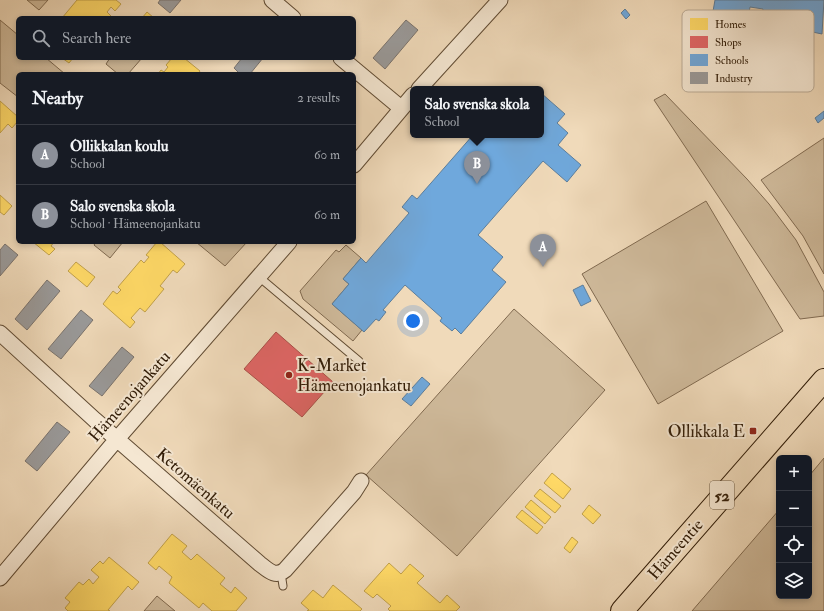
<!DOCTYPE html>
<meta charset="utf-8">
<style>
body{margin:0;font-family:"IM FELL Double Pica",serif;background:#242831;color:#f1f3f6}
.controls{position:absolute;right:12px;bottom:12px;display:grid;overflow:hidden;border-radius:6px;box-shadow:0 2px 6px #0003}
.controls button{width:36px;height:36px;display:grid;place-items:center;padding:0;border:0;border-bottom:1px solid #363941;background:#171b24;color:#f1f3f6;font:20px sans-serif}
.you{position:absolute;left:413px;top:321px;width:14px;height:14px;margin:-10px;border:3px solid #fff;border-radius:50%;background:#1a73e8;box-shadow:0 0 0 6px #1a73e833}
.badge{display:grid;place-items:center;width:26px;height:26px;border-radius:50%;background:#8c9099;color:#fff;font-size:13px;font-weight:700}
.pin{position:absolute;translate:-50% -33px;filter:drop-shadow(0 1px 2px #0008)}
.pin::after{content:'';position:absolute;top:21px;width:14px;height:12px;background:inherit;clip-path:polygon(0 0,100% 0,50% 100%)}
.popup{position:absolute;left:410px;top:86px;width:134px;height:52px;box-sizing:border-box;display:grid;place-content:center;border-radius:6px;background:#171b24;filter:drop-shadow(0 1px 3px #0005);font-size:13px;white-space:nowrap;color:#9ea1a6}
.popup b{font-size:15px;color:#f1f3f6}
.popup::after{content:'';position:absolute;left:50%;top:100%;margin-left:-8px;border:8px solid transparent;border-top-color:#171b24}
.list{margin:0;padding:0;list-style:none}
h2{display:flex;justify-content:space-between;align-items:center;height:52px;margin:0;padding:0 16px;font-size:17px}
h2 small{font-size:13px;font-weight:400;color:#9ea1a6}
.list li{display:grid;grid-template-columns:26px 1fr auto;gap:12px;align-items:center;box-sizing:border-box;height:60px;padding:0 16px;border-top:1px solid #363941}
.list b{display:block;font-size:15px;white-space:nowrap}
.list p{margin:0;font-size:13px;white-space:nowrap;color:#9ea1a6}
.list em{font-size:13px;font-style:normal;color:#9ea1a6}
.icon{flex:none;width:22px;height:22px;fill:none;stroke:currentColor;stroke-width:2;stroke-linecap:round;stroke-linejoin:round}
.map{position:relative;flex:none;width:824px;height:611px;overflow:hidden}
.search{position:absolute;background:#171b24;box-shadow:0 2px 6px #0003;left:16px;top:16px;width:340px;height:44px;display:flex;align-items:center;gap:10px;box-sizing:border-box;padding:0 14px;border-radius:6px;color:#9ea1a6;font-size:15px}
.panel{position:absolute;background:#171b24;box-shadow:0 2px 6px #0003;left:16px;top:72px;width:340px;height:172px;border-radius:6px}
.map>svg:first-child{display:block}
</style>
<div class="map">
<svg width="824" height="611" viewBox="0 0 824 611">
<rect width="100%" height="100%" fill="#f0daba"/>
<filter id="stains"><feTurbulence type="fractalNoise" baseFrequency=".005" numOctaves="4"/><feColorMatrix values="0 0 0 0 .2 0 0 0 0 .09 0 0 0 0 .02 0 0 0 .5 -.17"/></filter>
<radialGradient id="worn" r=".72"><stop offset=".6" stop-color="#630" stop-opacity="0"/><stop offset="1" stop-color="#630" stop-opacity=".3"/></radialGradient>
<!-- green -->
<path fill="#cfba9b" stroke="#806a50" d="M27,0H48L39,10Z
M0,20L18,35V58H46L65,74H18V97L0,83Z
M110,58H142L128,74H118L106,64Z
M665,94L747,179L769,204L796,240L824,292V316L800,319L654,100Z
M824,138V274L803,236L761,180Z
M706,201L783,331L658,404L582,274Z
M96,242H123L110,258L94,245Z
M196,242H247L225,266Z
M346,245L361,258L343,279L349,284L332,304L362,330L353,341L303,299L300,291L336,250L339,252Z
M514,309L605,390L457,556L366,475Z
M824,458V611H692L779,510V596H809V476Z
M157,596L175,611H144Z"/>
<!-- homes -->
<path fill="#ffd966" stroke="#c1a049" d="M77,0H116L121,4L115,11L111,7L107,12L111,16L109,18H62Z
M147,12L154,18H142Z
M62,58H73L69,63Z
M172,58H184L200,71L198,74H158L161,70L164,72L168,67L166,65Z
M0,101L18,117V121L12,128L8,124L0,133Z
M0,195L12,206L4,215L0,212Z
M33,242H54L51,246L55,249L49,255Z
M157,242H160L185,264L177,273L173,270L160,286L164,289L145,312L140,308L131,318L135,322L130,328L103,304L113,291L117,294L121,290L118,287L141,260L144,263L149,257L146,255Z
M76,262L95,277L87,287L68,271Z
M552,473L571,489L563,499L544,483Z
M540,489L561,506L555,513L534,496Z
M531,500L551,517L545,524L525,507Z
M589,505L601,515L593,524L582,514Z
M522,510L543,527L537,534L516,517Z
M172,534L187,546L182,552L191,560L197,554L225,578L220,584L231,593L235,587L247,598L236,611H212L203,603L199,608L169,583L172,577L159,566L156,570L148,563Z
M572,537L578,542L570,553L564,548Z
M109,557L139,582L132,590L128,586L108,610L110,611H68L65,608L70,602L65,598L79,582L83,585L89,579L93,584L99,577L91,570L100,561L103,564Z
M389,563L401,574L410,564L424,576L417,583L440,603L447,595L460,607L456,611H390L388,609L391,606L377,594L373,598L364,591Z
M333,585L362,609L360,611H307L309,610L301,603L313,590L323,598Z"/>
<!-- shops -->
<path fill="#e06666" stroke="#ab5049" d="M276,332L333,382L302,417L244,369Z"/>
<!-- schools -->
<path fill="#6fa8dc" stroke="#5c7e9c" d="M715,0H824L822,34L803,30L805,19L779,15L777,25L761,23L763,9L750,7L741,62L723,59L724,48L707,45Z
M625,9L630,15L626,19L621,13Z
M690,30L694,37L687,40L683,34Z
M762,78L770,80L768,89L760,87Z
M541,93L565,114L557,123L568,133L558,145L581,165L567,182L543,161L478,235L503,257L492,270L506,282L461,334L455,328L452,331L440,321L442,318L405,285L383,310L386,312L379,321L376,319L364,332L332,304L349,284L343,279L361,258L366,263L409,213L402,207L412,195L417,199L473,135H541Z
M824,111V118L818,123L815,118Z
M583,285L591,301L581,306L573,290Z
M422,377L430,384L411,406L402,399Z"/>
<!-- industry -->
<path fill="#999" stroke="#7a736d" d="M160,0H181L170,13L158,3Z
M406,20L418,30L385,69L373,58Z
M242,58H263L250,74H240L234,68Z
M5,244L18,255L0,276V250Z
M47,280L60,291L27,330L15,319Z
M81,310L93,320L61,359L48,349Z
M122,347L134,357L102,396L89,386Z
M57,422L70,432L37,471L25,461Z"/>
<g fill="none" stroke-linecap="round" stroke-linejoin="round">
<defs>
<path id="service" d="M259,277L359,361
M281,573L283,586"/>
<path id="minor" d="M272,0L293,18
M341,58L401,108
M419,89L500,0
M354,165L413,95
M0,333L95,420L260,564C268,570 275,578 285,570L354,492L361,481
M0,578L117,439L289,242"/>
<path id="primary" d="M622,611L824,380"/>
</defs>
<!-- service casing -->
<use href="#service" stroke="#604b33" stroke-width="9"/>
<!-- minor casing -->
<use href="#minor" stroke="#604b33" stroke-width="17"/>
<!-- primary casing -->
<use href="#primary" stroke="#301b06" stroke-width="24"/>
<!-- service -->
<use href="#service" stroke="#f5e7d2" stroke-width="7"/>
<!-- minor -->
<use href="#minor" stroke="#f5e7d2" stroke-width="15"/>
<!-- primary -->
<use href="#primary" stroke="#f0daba" stroke-width="22"/>
</g>
<!-- markers -->
<g fill="#8f2418" stroke="#f5e7d2" stroke-width="1.5">
<circle cx="289" cy="375" r="4"/>
<rect x="749" y="427" width="8" height="8" rx="2"/>
</g>
<g text-anchor="middle" stroke-width="4" stroke-linejoin="round" paint-order="stroke">
<!-- shield labels -->
<rect fill="#f5e7d2" stroke="#6b5843" stroke-width="1" x="710" y="481" width="24" height="28" rx="3"/>
<g font-size="16" font-weight="bold" fill="#301b06">
<text x="722" y="501">52</text>
</g>
<!-- poi labels -->
<g font-size="17" fill="#301b06" stroke="#f5e7d2" text-anchor="start">
<text x="297" y="371">K-Market<tspan x="297" dy="20">Hämeenojankatu</tspan></text>
<text x="745" y="437" text-anchor="end">Ollikkala E</text>
</g>
<!-- street labels -->
<g font-size="17" fill="#301b06" stroke="#f5e7d2">
<text transform="translate(129 396) rotate(-49)" y="6">Hämeenojankatu</text>
<text transform="translate(196 483) rotate(41)" y="6">Ketomäenkatu</text>
<text transform="translate(675 549) rotate(-49)" y="6">Hämeentie</text>
</g>
</g>
<!-- legend -->
<rect x="682" y="10" width="132" height="82" rx="6" fill="#f5e7d2" stroke="#baaa95" stroke-width="1"/>
<rect x="690" y="18" width="18" height="12" fill="#ffd966"/>
<rect x="690" y="36" width="18" height="12" fill="#e06666"/>
<rect x="690" y="54" width="18" height="12" fill="#6fa8dc"/>
<rect x="690" y="72" width="18" height="12" fill="#999"/>
<g font-size="11" fill="#301b06">
<text x="715" y="28">Homes</text>
<text x="715" y="46">Shops</text>
<text x="715" y="64">Schools</text>
<text x="715" y="82">Industry</text>
</g>
<rect width="100%" height="100%" filter="url(#stains)"/>
<rect width="100%" height="100%" fill="url(#worn)"/>
</svg>
<div class="controls">
<button>+</button>
<button>−</button>
<button><svg class="icon" aria-label="locate" viewBox="0 0 24 24"><circle cx="12" cy="12" r="6"/><path d="M12 2v4M12 18v4M2 12h4M18 12h4"/></svg></button>
<button><svg class="icon" aria-label="layers" viewBox="0 0 24 24"><path d="M12 4l9 5-9 5-9-5zM3 14l9 5 9-5"/></svg></button>
</div>
<div class="you"></div>
<div class="pin badge" style="left:543px;top:267px">A</div>
<div class="pin badge" style="left:477px;top:184px">B</div>
<div class="popup"><b>Salo svenska skola</b>School</div>
<div class="search"><svg class="icon" aria-label="search" viewBox="0 0 24 24"><circle cx="10" cy="10" r="6"/><path d="M15 15l6 6"/></svg>Search here</div>
<section class="panel">
<h2>Nearby<small>2 results</small></h2>
<ul class="list">
<li><span class="badge">A</span><div><b>Ollikkalan koulu</b><p>School</p></div><em>60 m</em></li>
<li><span class="badge">B</span><div><b>Salo svenska skola</b><p>School · Hämeenojankatu</p></div><em>60 m</em></li>
</ul>
</section>
</div>
